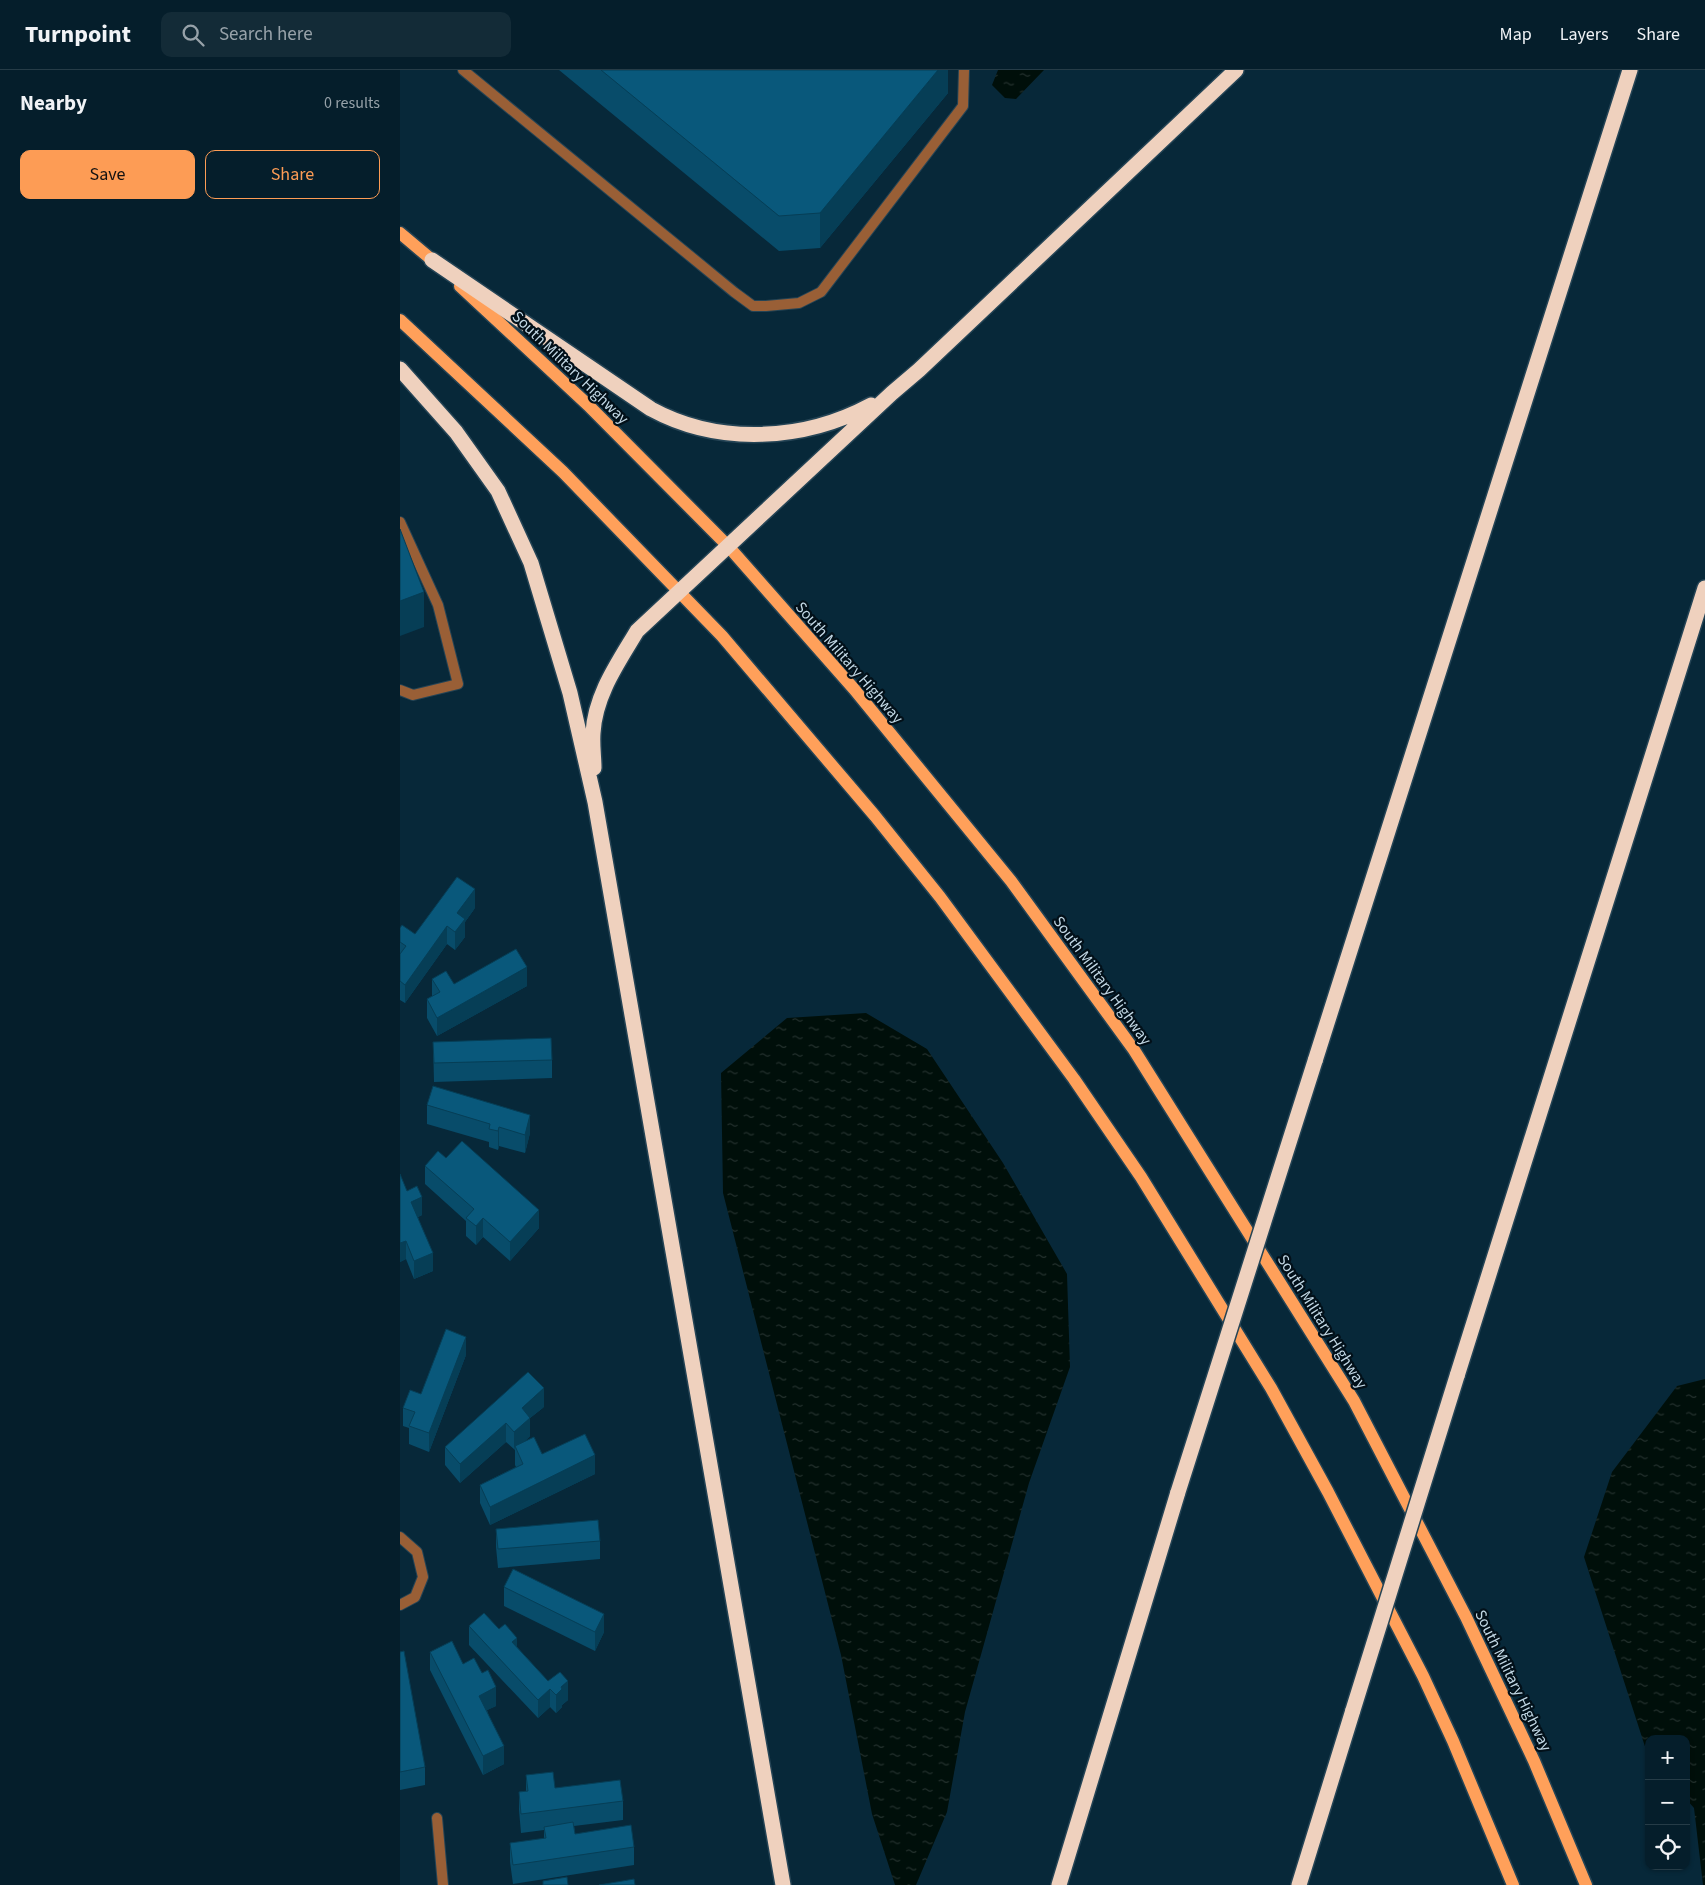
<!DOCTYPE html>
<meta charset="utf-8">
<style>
body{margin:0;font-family:"Source Sans 3",sans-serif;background:#132b37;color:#f1f3f6}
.controls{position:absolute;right:15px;bottom:15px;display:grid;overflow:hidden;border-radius:10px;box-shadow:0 1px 4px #0004}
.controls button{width:45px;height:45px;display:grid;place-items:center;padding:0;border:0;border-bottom:1px solid #263c47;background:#051e2b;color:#f1f3f6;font:25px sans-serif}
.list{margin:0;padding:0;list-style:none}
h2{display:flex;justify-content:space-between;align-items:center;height:65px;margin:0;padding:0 20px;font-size:21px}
h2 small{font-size:16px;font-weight:400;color:#97a2a9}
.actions{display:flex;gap:10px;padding:15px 20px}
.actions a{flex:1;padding:11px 0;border:1px solid #fd9c55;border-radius:10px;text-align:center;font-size:18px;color:#fd9c55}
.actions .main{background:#fd9c55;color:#111}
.icon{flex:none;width:28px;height:28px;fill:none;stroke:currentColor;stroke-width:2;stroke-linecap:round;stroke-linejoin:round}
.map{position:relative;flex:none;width:1305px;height:1815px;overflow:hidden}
header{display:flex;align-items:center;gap:30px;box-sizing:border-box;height:70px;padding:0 25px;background:#051e2b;border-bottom:1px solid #263c47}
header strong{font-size:24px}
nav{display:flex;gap:28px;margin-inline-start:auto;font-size:18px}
.search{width:350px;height:45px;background:#132b37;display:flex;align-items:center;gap:12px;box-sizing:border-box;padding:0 18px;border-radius:10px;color:#97a2a9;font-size:19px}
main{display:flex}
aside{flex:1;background:#051e2b}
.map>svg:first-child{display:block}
</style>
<header>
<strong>Turnpoint</strong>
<div class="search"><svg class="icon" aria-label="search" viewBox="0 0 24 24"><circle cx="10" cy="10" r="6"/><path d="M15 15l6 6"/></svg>Search here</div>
<nav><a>Map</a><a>Layers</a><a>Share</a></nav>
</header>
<main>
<aside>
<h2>Nearby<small>0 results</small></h2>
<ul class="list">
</ul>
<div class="actions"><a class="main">Save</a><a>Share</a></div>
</aside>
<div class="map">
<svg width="1305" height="1815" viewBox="0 0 1305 1815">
<defs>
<pattern id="water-ripples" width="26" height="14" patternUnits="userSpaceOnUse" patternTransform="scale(1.25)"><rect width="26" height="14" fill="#000f0a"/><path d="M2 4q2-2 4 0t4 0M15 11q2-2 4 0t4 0" fill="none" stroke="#24312e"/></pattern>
</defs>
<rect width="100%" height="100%" fill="#072839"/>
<!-- water -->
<path fill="url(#water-ripples)" d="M598,0H644L616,29L605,28L592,15Z
M466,943L527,979L603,1093L667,1204L670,1297L629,1413L565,1642L547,1742L516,1815H495L472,1744L441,1585L323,1123L321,1003L387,948Z
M1305,1309V1815H1303L1294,1738L1286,1729V1669H1249V1687L1248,1686L1184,1487L1212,1402L1277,1316Z"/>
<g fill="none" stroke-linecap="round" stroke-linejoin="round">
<defs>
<path id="service" d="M63,0L334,222L353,236H366L399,233L421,222L563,36L564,0
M0,452L38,535L58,614L13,625L0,620"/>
<path id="minor" d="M0,1467L17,1482L23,1507L15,1527L0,1535
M37,1748L43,1815"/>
<path id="primary" d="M0,163L38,195
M60,216L188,335L328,476L454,619L611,811L734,980L954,1331L1066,1547L1134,1691L1186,1815
M0,250L163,402L322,566L475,746L540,827L674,1009L741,1107L871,1318L928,1422L1023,1606L1053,1671L1113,1815"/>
<path id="motorway" d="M32,190L251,339C319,376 404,371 471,335
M0,299L56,362L98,421L131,493L170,623L195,732L383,1815
M194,698C194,687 192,675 193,663C195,625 218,593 237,561L492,323L519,300L836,0
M915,991L1230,0
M1057,1306L1305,518
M659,1815L778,1422
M899,1815L953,1640"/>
</defs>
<!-- service casing -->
<use href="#service" stroke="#254455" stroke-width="12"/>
<!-- minor casing -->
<use href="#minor" stroke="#254455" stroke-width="12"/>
<!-- primary casing -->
<use href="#primary" stroke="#254455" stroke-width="15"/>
<!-- motorway casing -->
<use href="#motorway" stroke="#254455" stroke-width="18"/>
<!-- service -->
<use href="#service" stroke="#995f36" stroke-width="10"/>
<!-- minor -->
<use href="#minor" stroke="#995f36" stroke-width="10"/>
<!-- primary -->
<use href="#primary" stroke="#ffa05a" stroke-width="12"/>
<!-- motorway -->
<use href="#motorway" stroke="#efd1be" stroke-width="15"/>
<defs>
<path id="motorway-bridge" d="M778,1422L915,991
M953,1640L1057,1306"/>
</defs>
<!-- motorway-bridge casing -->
<use href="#motorway-bridge" stroke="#254455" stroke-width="18" stroke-linecap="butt"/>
<!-- motorway-bridge -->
<use href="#motorway-bridge" stroke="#efd1be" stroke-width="15"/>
</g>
<!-- wall -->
<path fill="#084c6a" d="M159,0H548V23L420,178L379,181Z
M75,838L65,852V867L55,880L47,874L5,933L0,930V858L15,864Z
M32,909L54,914L127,916L37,966L27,948V929L32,926Z
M33,972L152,990V1008L34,1012Z
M27,1035L130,1063L125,1083L99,1076L98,1080L89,1077V1072L27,1054Z
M46,1088L139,1158L110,1191L83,1167L76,1175L66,1166V1151L25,1114V1096Z
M7,1121L22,1145L18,1147L33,1201L14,1209L6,1189L0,1192Z
M66,1285L29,1382L9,1374V1358L3,1356V1338L21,1324Z
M144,1337L130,1348V1366L125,1371L142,1384L195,1404L90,1455L80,1433V1415L116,1397L115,1395V1380L106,1372L60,1413L45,1395V1377Z
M96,1459L200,1471V1489L98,1498L96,1477Z
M104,1517L204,1562L195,1581L104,1536Z
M69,1556L117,1577L148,1611L168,1630L162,1635V1637L156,1643L150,1637L138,1648L69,1575Z
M0,1582L25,1697V1715L0,1720Z
M30,1582L63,1594L96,1636L87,1640L104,1694L83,1705L30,1600Z
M126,1705L155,1718L223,1731V1750L174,1756L175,1764L234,1777V1795L113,1814L110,1792V1773L144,1769V1760L121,1763L119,1740V1722L126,1721Z"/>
<!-- shaded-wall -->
<path fill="#063e56" d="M538,0H548V23L420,178V143Z
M24,522V557L0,566V531Z
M75,819V838L65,852V867L55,880V862L57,843Z
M47,856V874L5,933V915Z
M127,897V916L37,966V948Z
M130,1045V1063L125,1083V1065Z
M99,1057V1076L98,1080V1061Z
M22,1127V1145L11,1150V1132Z
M139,1140V1158L110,1191V1172Z
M83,1148V1167L76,1175V1156Z
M6,1171V1189L0,1192V1173Z
M33,1183V1201L14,1209V1191Z
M66,1267V1285L29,1382V1363Z
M144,1318V1337L130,1348V1366L116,1379L115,1376L114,1381V1362L122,1338Z
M106,1353V1372L60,1413V1394Z
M195,1385V1404L90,1455V1437Z
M204,1544V1562L195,1581V1562Z
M117,1568V1586L112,1572Z
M168,1611V1630L162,1635V1637L156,1643V1625L161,1617Z
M96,1617V1636L79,1644V1626Z
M150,1619V1637L138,1648V1630Z
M104,1676V1694L83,1705V1686Z"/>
<!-- building -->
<path fill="#09587b" stroke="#063e56" d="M201,0H538L420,143L379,146Z
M0,459L24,522L0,531Z
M57,807L75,819L57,843L65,849L55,862L47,856L5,915L0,911V884L6,876L0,872V858L2,855L15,864Z
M116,879L127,897L37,948L27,929L40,922L32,909L46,901L54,914Z
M151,968L152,990L34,993L33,972Z
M33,1016L130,1045L125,1065L99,1057L98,1061L89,1059L90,1054L27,1035Z
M62,1071L139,1140L110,1172L83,1148L76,1156L66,1148L74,1139L25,1096L38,1081L46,1088Z
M0,1104L7,1121L17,1116L22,1127L11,1132L33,1183L14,1191L6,1171L0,1173Z
M46,1259L66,1267L29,1363L9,1356L15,1342L3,1338L10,1320L21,1324Z
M128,1302L144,1318L122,1338L130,1348L114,1362L106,1353L60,1394L45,1377Z
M185,1364L195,1385L90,1437L80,1415L123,1394L115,1376L134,1367L142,1384Z
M198,1450L200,1471L98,1479L96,1459Z
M113,1499L204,1544L195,1562L104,1517Z
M84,1543L99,1559L105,1554L117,1568L112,1572L148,1611L160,1602L168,1611L161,1617L162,1619L156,1625L150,1619L138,1630L69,1556Z
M52,1571L63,1594L74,1588L82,1603L88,1600L96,1617L79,1626L104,1676L83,1686L30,1582Z
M4,1581L25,1697L0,1702V1582Z
M153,1702L155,1718L220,1710L223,1731L121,1744L119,1722L128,1721L126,1705Z
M173,1752L175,1764L231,1755L234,1777L113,1795L110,1773L146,1768L144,1757Z
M167,1807L168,1815H143V1811Z
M234,1809L235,1815H199Z"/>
<g text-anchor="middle" stroke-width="4.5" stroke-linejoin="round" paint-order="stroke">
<!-- street labels -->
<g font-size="16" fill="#c2d8e5" stroke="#021019">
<text transform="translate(171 297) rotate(44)" y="6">South Military Highway</text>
<text transform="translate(450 592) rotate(49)" y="6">South Military Highway</text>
<text transform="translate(703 910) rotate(54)" y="6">South Military Highway</text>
<text transform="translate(923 1251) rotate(58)" y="6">South Military Highway</text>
<text transform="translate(1114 1610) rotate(64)" y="6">South Military Highway</text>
</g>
</g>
</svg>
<div class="controls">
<button>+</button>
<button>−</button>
<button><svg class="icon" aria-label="locate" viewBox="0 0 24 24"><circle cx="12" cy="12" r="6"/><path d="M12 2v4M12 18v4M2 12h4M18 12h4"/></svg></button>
</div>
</div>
</main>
